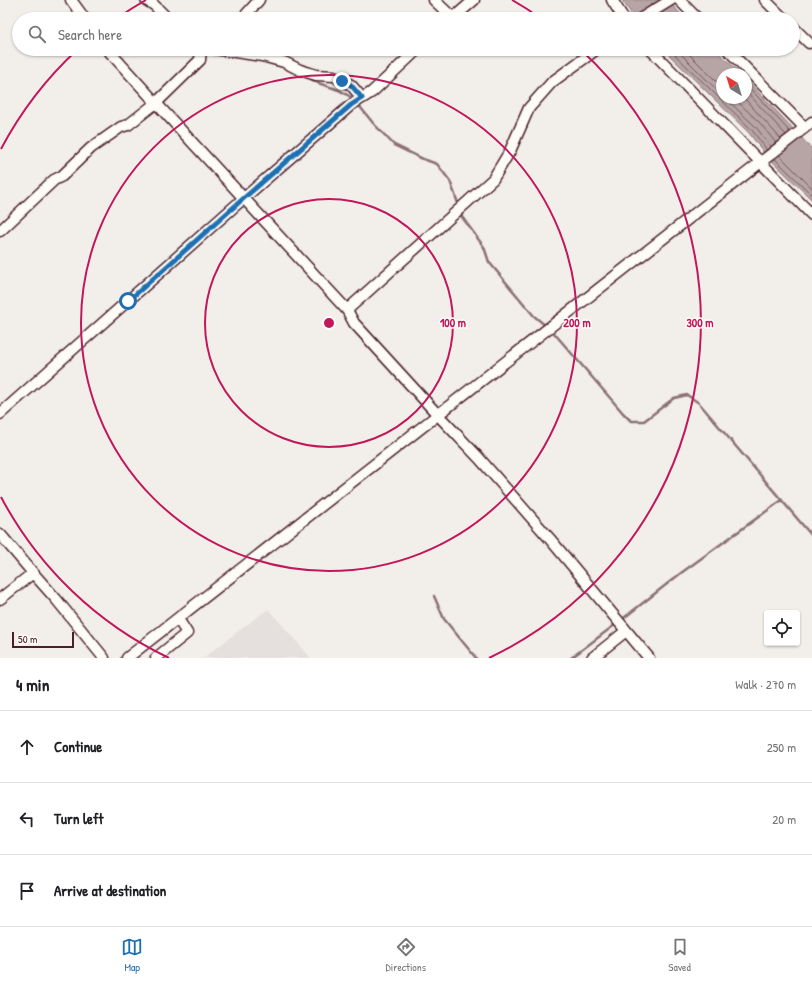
<!DOCTYPE html>
<meta charset="utf-8">
<style>
body{margin:0;font-family:"Patrick Hand",sans-serif;background:#f2f2f2;color:#202124}
.controls{position:absolute;right:12px;bottom:12px;display:grid;overflow:hidden;border-radius:4px;box-shadow:0 1px 3px #0004}
.controls button{width:36px;height:36px;display:grid;place-items:center;padding:0;border:0;border-bottom:1px solid #e0e0e0;background:#fff;color:#202124;font:20px sans-serif}
.compass{position:absolute;left:716px;top:68px;width:36px;height:36px;border-radius:50%;background:#fff;box-shadow:0 1px 3px #0004;rotate:322deg}
.scale{position:absolute;left:12px;bottom:10px;width:62px;box-sizing:border-box;padding-left:4px;border:2px solid #4a1f2b;border-top:0;font-size:11px;line-height:14px;white-space:nowrap;color:#4a1f2b;-webkit-text-stroke:3px #fdfcf7;paint-order:stroke}
.stop{position:absolute;width:12px;height:12px;margin:-9px;border:3px solid #1f6fb2;border-radius:50%;background:#fff}
.stop.end{background:#1f6fb2;border-color:#fff;box-shadow:0 1px 4px #0008}
.list{margin:0;padding:0;list-style:none}
h2{display:flex;justify-content:space-between;align-items:center;height:52px;margin:0;padding:0 16px;font-size:17px}
h2 small{font-size:13px;font-weight:400;color:#757577}
.list li{display:grid;grid-template-columns:26px 1fr auto;gap:12px;align-items:center;box-sizing:border-box;height:72px;padding:0 16px;border-top:1px solid #e0e0e0}
.list b{display:block;font-size:15px;white-space:nowrap}
.list em{font-size:13px;font-style:normal;color:#757577}
.icon{flex:none;width:22px;height:22px;fill:none;stroke:currentColor;stroke-width:2;stroke-linecap:round;stroke-linejoin:round}
.map{position:relative;flex:none;width:812px;height:658px;overflow:hidden}
.search{position:absolute;background:#fff;box-shadow:0 1px 3px #0004;left:12px;right:12px;top:12px;height:44px;display:flex;align-items:center;gap:10px;box-sizing:border-box;padding:0 14px;border-radius:22px;color:#757577;font-size:15px}
.sheet{height:268px;background:#fff}
nav{display:flex;justify-content:space-around;align-items:center;box-sizing:border-box;height:56px;border-top:1px solid #e0e0e0;background:#fff;font-size:11px;color:#757577}
nav a{display:grid;justify-items:center;gap:2px}
nav .on{color:#1f6fb2}
.map>svg:first-child{display:block}
</style>
<div class="map">
<svg width="812" height="658" viewBox="0 0 812 658">
<rect width="100%" height="100%" fill="#f2efeb"/>
<filter id="ink" filterUnits="userSpaceOnUse"><feTurbulence type="fractalNoise" baseFrequency=".025" numOctaves="2"/><feDisplacementMap in="SourceGraphic" scale="8" xChannelSelector="R" yChannelSelector="G"/><feConvolveMatrix kernelMatrix="1 2 1 2 8 2 1 2 1" color-interpolation-filters="sRGB"/></filter>
<g filter="url(#ink)">
<!-- built -->
<path fill="#e5dfdd" d="M268,609L311,658H203Z"/>
<!-- water -->
<path fill="#b7a5a6" stroke="#8b6f75" d="M622,0H668L685,19H635Z
M663,49H715L741,74H722V98H746V79L812,149V200L765,154L749,133Z"/>
<g fill="none" stroke-linecap="round" stroke-linejoin="round">
<!-- shore -->
<path stroke="#76555c" stroke-width="1" d="M669,49L752,130L767,150
M676,49L722,95
M684,49L722,87
M746,84L790,132
M746,91L786,135
M725,98L756,127L771,147
M734,98L760,123L776,143
M744,98L781,139
M779,155L812,188
M775,159L812,195"/>
<!-- stream -->
<path stroke="#8b6f75" stroke-width="2.5" d="M180,49L198,51
M202,52L215,53
M307,77L318,83L339,90L354,99
M357,103L373,123L394,145L423,159L437,164L450,181L459,206
M461,211L462,217L484,247L489,262L534,316L546,326
M550,329L554,333L623,413L631,421H644L674,398L687,395L699,403L812,536
M434,596L444,619L476,658
M620,621L681,573L782,500
M571,658L616,624"/>
<defs>
<path id="minor" d="M71,0L85,19
M146,0L154,5L168,19
M434,0L453,18
M612,0L624,19
M679,0L698,19
M765,0L784,19
M242,19L259,0
M452,19L474,0
M640,19L671,0
M793,27L809,43
M107,49L156,103L347,310L354,323L438,415L479,458L550,539L649,658
M215,49L262,56L284,62L300,70L316,75L334,76L351,85L362,98
M650,49L812,215
M727,49L804,127
M0,231L54,180L62,176L91,148L121,127L128,125L156,103L200,60L201,49
M347,310L493,179L510,151L529,108L552,82L597,49
M0,414L244,198L351,105L372,92L418,49
M0,534L33,573L56,599L104,658
M0,599L33,573
M127,658L812,122
M156,658L187,633L178,619
M592,658L626,631"/>
</defs>
<!-- minor casing -->
<use href="#minor" stroke="#4a1f2b" stroke-width="13"/>
<!-- minor -->
<use href="#minor" stroke="#fdfcf7" stroke-width="10"/>
</g>
</g>
<g fill="none" stroke-linecap="round" stroke-linejoin="round" filter="url(#ink)">
<!-- route -->
<path stroke="#1f6fb2" stroke-width="5" d="M128,301L244,198L351,105L362,98L351,85L342,81"/>
</g>
<!-- distance rings -->
<g fill="none" stroke="#c2185b" stroke-width="2">
<circle cx="329" cy="323" r="124"/>
<circle cx="329" cy="323" r="248"/>
<path d="M169 658A371 371 0 0 1 1 497M1 149A371 371 0 0 1 78 49M119 17A371 371 0 0 1 146 0M512 0A371 371 0 0 1 539 17M580 49A371 371 0 0 1 489 658"/>
</g>
<circle cx="329" cy="323" r="6" fill="#c2185b" stroke="#fdfcf7" stroke-width="2"/>
<g font-size="12" text-anchor="middle" font-weight="bold" fill="#c2185b" stroke="#fdfcf7" stroke-width="3" stroke-linejoin="round" paint-order="stroke">
<text x="453" y="327">100 m</text>
<text x="577" y="327">200 m</text>
<text x="700" y="327">300 m</text>
</g>
</svg>
<div class="controls">
<button><svg class="icon" aria-label="locate" viewBox="0 0 24 24"><circle cx="12" cy="12" r="6"/><path d="M12 2v4M12 18v4M2 12h4M18 12h4"/></svg></button>
</div>
<svg class="compass" viewBox="-18 -18 36 36"><path d="M0-13l5 13h-10z" fill="#e53935"/><path d="M0 13l5-13h-10z" fill="#757577"/></svg>
<div class="scale">50 m</div>
<div class="stop" style="left:128px;top:301px"></div>
<div class="stop end" style="left:342px;top:81px"></div>
<div class="search"><svg class="icon" aria-label="search" viewBox="0 0 24 24"><circle cx="10" cy="10" r="6"/><path d="M15 15l6 6"/></svg>Search here</div>
</div>
<section class="sheet">
<h2>4 min<small>Walk · 270 m</small></h2>
<ul class="list">
<li><svg class="icon" aria-label="ahead" viewBox="0 0 24 24"><path d="M12 20V5M6 11l6-6 6 6"/></svg><div><b>Continue</b></div><em>250 m</em></li>
<li><svg class="icon" aria-label="left" viewBox="0 0 24 24"><path d="M17 20v-9H6M10 6l-5 5 5 5"/></svg><div><b>Turn left</b></div><em>20 m</em></li>
<li><svg class="icon" aria-label="arrive" viewBox="0 0 24 24"><path d="M6 21V4h12l-3 4 3 4H6"/></svg><div><b>Arrive at destination</b></div></li>
</ul>
</section>
<nav>
<a class="on"><svg class="icon" aria-label="map" viewBox="0 0 24 24"><path d="M3 6l6-2 6 2 6-2v14l-6 2-6-2-6 2zM9 4v14M15 6v14"/></svg>Map</a>
<a><svg class="icon" aria-label="directions" viewBox="0 0 24 24"><path d="M12 3l9 9-9 9-9-9zM9 14v-3h6M13 9l2 2-2 2"/></svg>Directions</a>
<a><svg class="icon" aria-label="saved" viewBox="0 0 24 24"><path d="M7 4h10v16l-5-4-5 4z"/></svg>Saved</a>
</nav>
